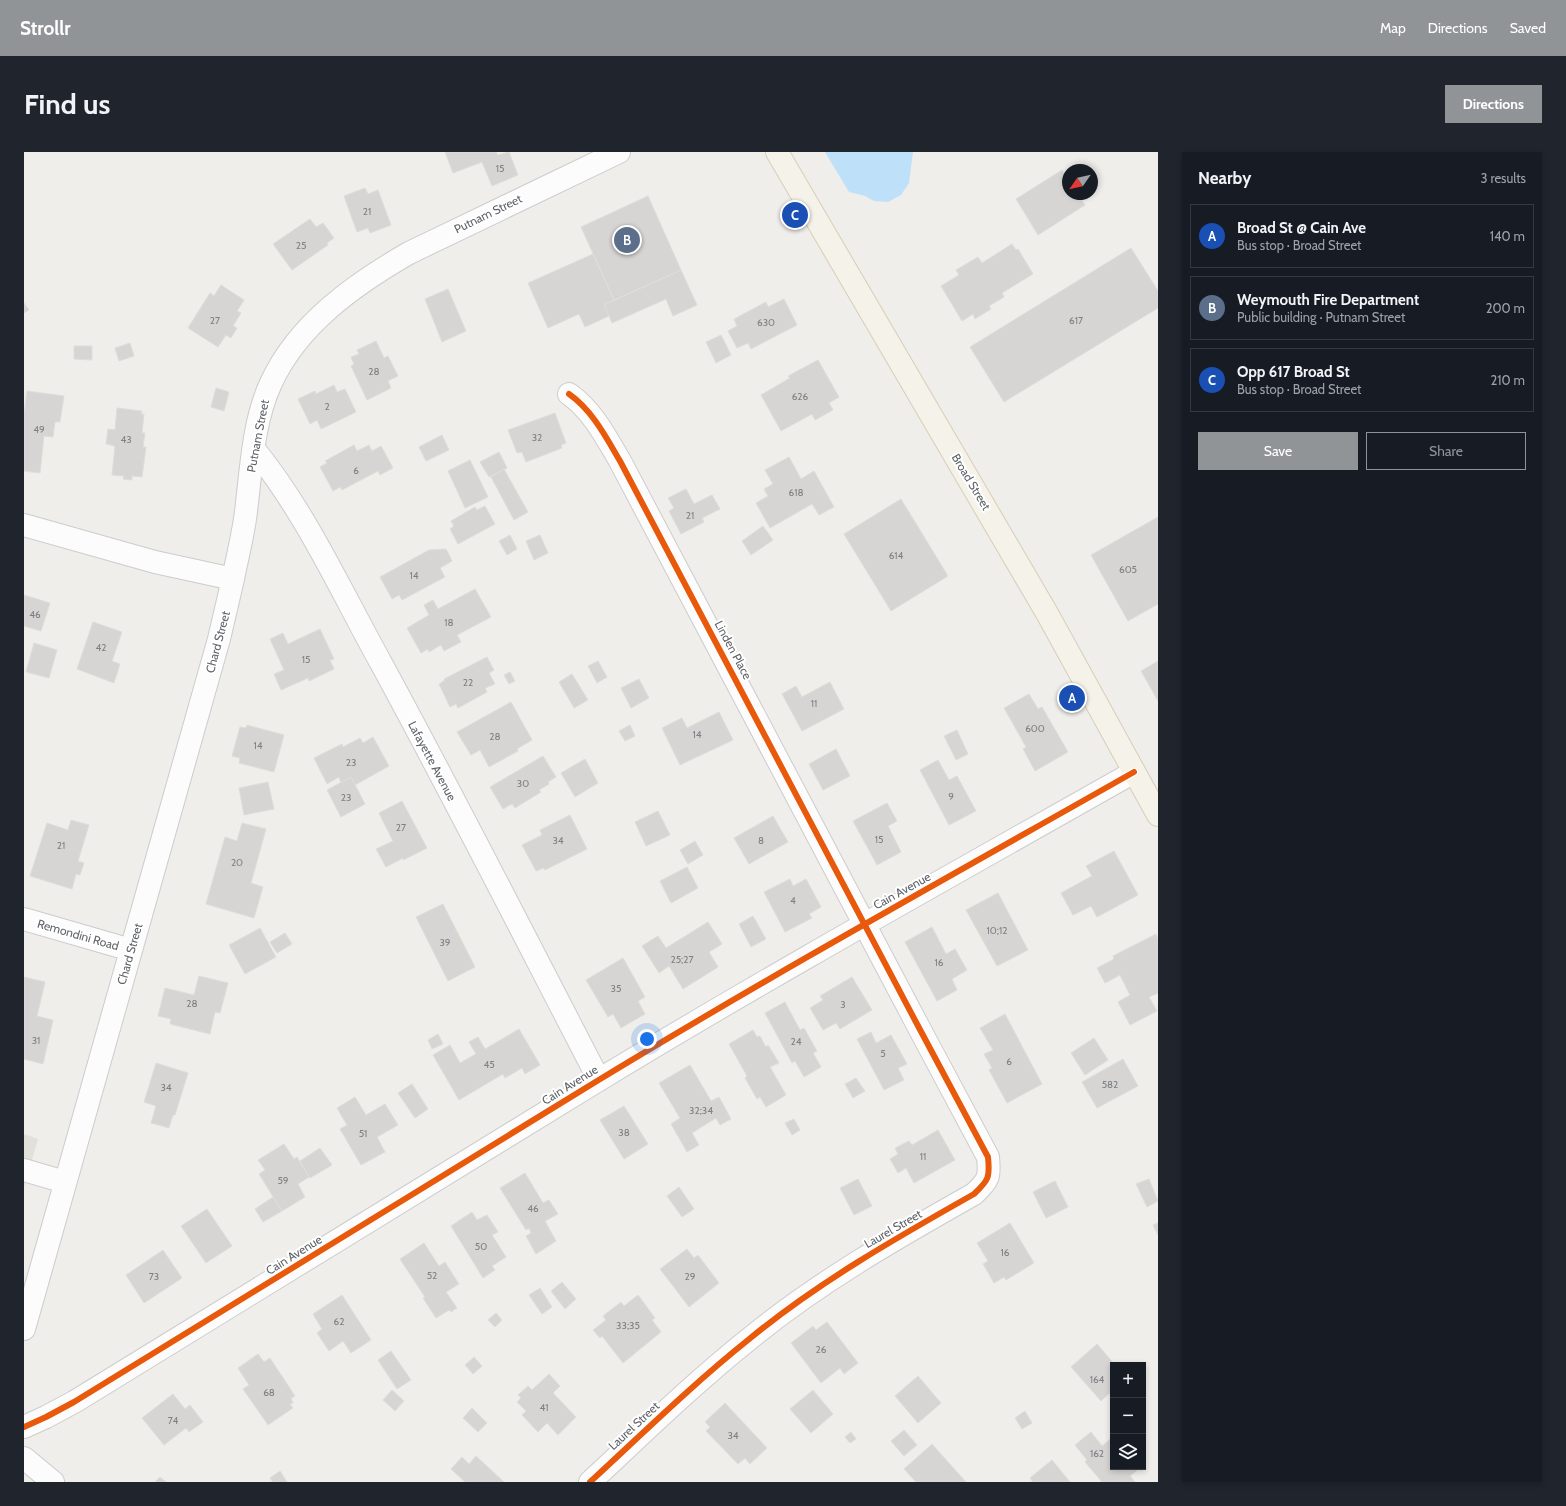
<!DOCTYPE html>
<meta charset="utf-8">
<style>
body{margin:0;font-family:Cabin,sans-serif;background:#20242c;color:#f1f3f6}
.controls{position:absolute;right:12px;bottom:12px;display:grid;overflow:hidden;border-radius:0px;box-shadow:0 2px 6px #0003}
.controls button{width:36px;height:36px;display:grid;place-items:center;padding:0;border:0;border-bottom:1px solid #363941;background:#171b24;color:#f1f3f6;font:20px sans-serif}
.compass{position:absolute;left:1038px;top:12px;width:36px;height:36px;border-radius:50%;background:#171b24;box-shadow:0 2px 6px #0003;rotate:236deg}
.you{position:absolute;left:623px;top:887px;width:14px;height:14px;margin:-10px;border:3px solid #fff;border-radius:50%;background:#1a73e8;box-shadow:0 0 0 6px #1a73e833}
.badge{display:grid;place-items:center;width:26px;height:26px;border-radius:50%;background:#919496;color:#fff;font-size:13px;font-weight:700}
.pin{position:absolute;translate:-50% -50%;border:2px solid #fff;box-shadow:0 1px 4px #0006}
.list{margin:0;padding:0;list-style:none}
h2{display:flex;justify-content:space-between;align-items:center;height:52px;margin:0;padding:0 16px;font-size:17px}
h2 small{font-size:13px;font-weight:400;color:#9ea1a6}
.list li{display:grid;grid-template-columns:26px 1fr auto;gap:12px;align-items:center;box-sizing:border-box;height:64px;margin:0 8px 8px;padding:0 8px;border:1px solid #363941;border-radius:0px}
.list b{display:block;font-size:15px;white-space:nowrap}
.list p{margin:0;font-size:13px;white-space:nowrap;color:#9ea1a6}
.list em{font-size:13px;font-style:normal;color:#9ea1a6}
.actions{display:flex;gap:8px;padding:12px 16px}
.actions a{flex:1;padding:9px 0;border:1px solid #919496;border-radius:0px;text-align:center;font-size:14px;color:#919496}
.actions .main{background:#919496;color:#fff}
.icon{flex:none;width:22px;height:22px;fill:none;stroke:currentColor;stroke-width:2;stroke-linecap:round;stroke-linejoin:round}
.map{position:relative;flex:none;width:1134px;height:1330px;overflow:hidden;border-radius:0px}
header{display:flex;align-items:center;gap:24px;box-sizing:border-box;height:56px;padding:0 20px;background:#919496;color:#fff}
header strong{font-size:19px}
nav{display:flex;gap:22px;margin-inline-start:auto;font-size:14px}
.intro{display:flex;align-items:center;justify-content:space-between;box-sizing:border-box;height:96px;padding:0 24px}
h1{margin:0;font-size:28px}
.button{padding:10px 18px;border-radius:0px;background:#919496;color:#fff;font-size:14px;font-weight:700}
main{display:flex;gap:24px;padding:0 24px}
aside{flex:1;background:#171b24;border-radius:0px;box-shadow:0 2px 6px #0003}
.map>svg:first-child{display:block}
</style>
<header>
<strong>Strollr</strong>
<nav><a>Map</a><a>Directions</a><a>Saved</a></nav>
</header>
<div class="intro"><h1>Find us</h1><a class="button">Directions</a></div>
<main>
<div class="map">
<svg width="1134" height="1330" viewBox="0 0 1134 1330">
<rect width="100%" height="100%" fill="#efeeea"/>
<!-- education -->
<path fill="#e2e0da" d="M0,982L14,987L0,1035Z"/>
<!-- water -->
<path fill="#bfe0f9" d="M801,0H889L885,31L877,43L864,50L850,49L841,44L825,40Z"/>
<!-- building -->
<path fill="#d6d5d3" stroke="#deddd9" d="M421,0H472L474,3L485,0L494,23L468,34L458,10L429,21Z
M1038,18L1041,23L1044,21V42H1054L1061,53L1014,83L992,47Z
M341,36L344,42L354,38L367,73L346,81L344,76L333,80L320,44Z
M624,44L657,118L590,148L557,75Z
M286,67L292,75L299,71L310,86L303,91L304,93L268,118L249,92Z
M988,92L992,98L994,97L1009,122L978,141L980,145L965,154L967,157L951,167L949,162L938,169L917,134L935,123L932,118L954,105L958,111Z
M1107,96L1134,139V156L980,250L946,195Z
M569,102L590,148L580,153L585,164L561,175L555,162L524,176L504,131Z
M657,118L673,153L649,164L642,147L588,171L580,153Z
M197,133L220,148L213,159L217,161L209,174L213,176L207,186L202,183L194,195L164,176L186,141L190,144Z
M424,137L442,179L418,190L401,147Z
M760,147L773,173L727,197L724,191L713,196L704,179L713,174L710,167L742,150L744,155Z
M0,151L5,158L0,161Z
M697,183L707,203L692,211L682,190Z
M352,189L360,206L364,204L374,224L364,229L367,236L343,248L327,214L330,212L327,205L335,202L333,198Z
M106,191L110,204L95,209L91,196Z
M50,194H68V208L50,207Z
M794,208L815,245L805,251L809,258L791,268L788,262L757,279L737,243L766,226L764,224Z
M310,233L313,240L321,237L332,260L297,277L293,268L286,272L274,247L291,239L292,242Z
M192,236L205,240L200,259L187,255Z
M3,239L40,244L36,270H31L29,285L20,284L16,321L0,319V262Z
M93,256L118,259L117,262H120L118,281H121L119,295H122L118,325L108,324V328L99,327L100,324L88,323L91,294L82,292L84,277L91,278Z
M531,261L542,291L537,293L538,296L502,310L498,300L493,301L484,278Z
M418,283L425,298L402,309L395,295Z
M330,293L333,299L345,293L348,299L357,294L369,316L356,323L354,319L318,338L316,335L309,339L296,315L303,311L301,309Z
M475,300L483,316L465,325L456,310Z
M765,305L777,327L790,319L810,355L795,363L788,352L746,376L732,351L744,344L740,337L749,332L741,318Z
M446,308L464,345L441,356L424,319Z
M480,317L504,360L490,368L467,325Z
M662,337L670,352L688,343L696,357L678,366L680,370L657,382L645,359L650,356L644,346Z
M877,347L924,424L867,459L820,382Z
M461,354L471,372L434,392L426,377L430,374L427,369L451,355L453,358Z
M1134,365V452L1104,469L1067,403Z
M739,374L749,388L727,403L718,389Z
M486,383L493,397L483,403L475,389Z
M516,383L524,401L510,408L502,389Z
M422,397L428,409L416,416L421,425L378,448L375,443L368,447L356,425L405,398Z
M451,437L467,465L433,483L437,490L420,499L417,493L405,500L404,497L397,501L383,476L405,463L400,453L409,448L414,457Z
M0,443L26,451L17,479L0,474Z
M69,470L98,480L88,509L96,512L90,531L53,517Z
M296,477L310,507L306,508L310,517L285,529L284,526L257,538L250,522L260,518L246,487L259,481L264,492Z
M10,491L33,498L25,526L2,520Z
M463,505L470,518L465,521L471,532L461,536L463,540L434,556L432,552L426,555L415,532L421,528L420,527Z
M574,509L583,525L573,531L564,514Z
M1134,509V549L1117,519Z
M486,520L491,529L485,532L480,523Z
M548,522L564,548L550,556L535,530Z
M615,527L625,546L607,556L597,536Z
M806,530L820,557L778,579L758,542L772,534L778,545Z
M1005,542L1014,557L1018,555L1044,600L1011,619L999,597L1002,595L980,556Z
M487,550L508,588L493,597L494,599L465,615L456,598L447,603L433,580Z
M695,560L709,588L656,613L638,576L658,566L663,576Z
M223,573L260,583L250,620L215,611L216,606L208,604L216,575L222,576Z
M606,573L611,584L601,589L595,579Z
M933,578L944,602L932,608L920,584Z
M349,585L365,614L331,633L327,625L317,631L315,625L303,632L290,606L318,592L319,595L336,586L339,591Z
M812,597L826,624L799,638L785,612Z
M519,604L532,625L524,630L525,632L515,638L517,640L491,656L488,652L479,657L466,635Z
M561,607L574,631L551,645L537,621Z
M914,608L925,628L933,624L952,659L925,673L896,618Z
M327,625L341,652L317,665L303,638Z
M244,630L250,657L220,663L215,636Z
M378,649L403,696L379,708V706L362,715L352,697L369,689L355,661Z
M863,651L873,669L864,674L877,700L853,713L829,669Z
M634,659L646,683L622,694L611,670Z
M546,663L563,697L521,718L520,716L512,719L498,693L518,683L516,678Z
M749,664L764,690L725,712L710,686Z
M47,668L65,673L54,709L60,711L56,723L52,722L48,737L6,724L23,671L44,678Z
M218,671L242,677L227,731L239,735L230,766L182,752L201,685L213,689Z
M671,689L679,703L664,712L656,698Z
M1090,699L1114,743L1073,765L1067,754L1049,763L1037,741L1068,724L1062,714Z
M663,715L674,736L647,751L636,729Z
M766,727L769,734L782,727L797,755L785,762L788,766L761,780L740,740Z
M974,741L1004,798L973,814L942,758Z
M419,752L451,815L424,829L392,765Z
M729,764L742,787L727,795L715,772Z
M684,770L698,792L685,800L694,815L659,837L645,814L635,821L618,794L634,784L642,796Z
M908,775L922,802L931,797L943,818L928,827L933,838L913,849L881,790Z
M236,776L252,805L221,822L205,793Z
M261,781L268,792L253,801L246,790Z
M1132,782L1134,787V841L1125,845L1133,859L1106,873L1094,850L1106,843L1096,823L1081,831L1073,816L1090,807L1089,804Z
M599,806L621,845L614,849L621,862L597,876L589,862L584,865L562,828Z
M175,824L204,831L196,861L191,860L186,882L146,872L147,867L134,864L141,836L170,843Z
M0,825L21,830L13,864L29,868L19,912L0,907Z
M828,825L848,858L816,877L812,871L799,878L786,856L799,848L796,844Z
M761,850L776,878L780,876L793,899L789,901L797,915L780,925L771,909L768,911L741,861Z
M981,862L1018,932L983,951L965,918L968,916L960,902L969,898L956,876Z
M495,877L516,913L501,922L498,916L481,926L479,922L435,948L409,903L426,893L436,911L452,902L445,890L454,885L461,897Z
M729,878L733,885L736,884L742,895L744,893L755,911L746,915L762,943L742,955L736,945L733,947L721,926L723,924L705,892Z
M847,880L852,891L867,883L883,912L874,916L880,928L860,938L833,887Z
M414,882L419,892L408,897L404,888Z
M1070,886L1084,908L1061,923L1047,901Z
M1099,907L1114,934L1073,956L1058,930Z
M132,911L164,921L151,963H149L145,976L127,971L132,954L120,950Z
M666,913L687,949L695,945L707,967L696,973L692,966L668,981L675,993L663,1000L647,972L656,966L635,931Z
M832,926L841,939L829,946L821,932Z
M388,932L404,957L391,966L374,941Z
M331,945L342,963L361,952L374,973L353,985L361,1000L337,1013L316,977L323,973L313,956Z
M600,954L624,992L600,1007L576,968Z
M770,967L776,978L768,983L761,971Z
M914,978L931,1008L890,1031L882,1016L874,1021L866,1007L874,1002L871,996L885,989L888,993Z
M260,992L270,1007L273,1005L285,1025L274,1032L281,1045L258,1059L235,1022L241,1018L234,1008Z
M296,996L308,1013L286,1026L276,1009Z
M501,1021L519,1051L525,1048L534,1062L521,1069L532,1089L512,1102L502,1084L507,1081L505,1076L502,1078L476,1036Z
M834,1027L848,1054L830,1063L816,1036Z
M1125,1027L1134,1049L1123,1055L1112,1032Z
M1031,1029L1044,1055L1022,1066L1009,1040Z
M655,1035L670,1057L658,1065L643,1044Z
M249,1045L258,1059L239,1070L231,1057Z
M183,1057L208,1094L182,1111L157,1074Z
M448,1060L453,1068L463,1063L474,1080L468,1083L482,1105L468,1114L471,1118L459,1126L427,1074Z
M986,1071L1010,1111L982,1128L980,1125L970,1131L959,1112L964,1109L953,1091Z
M1134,1071V1083L1129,1073Z
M400,1091L415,1114L421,1110L435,1132L422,1140L433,1156L427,1160L425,1158L412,1166L399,1146L401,1145L376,1107Z
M663,1097L670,1106L674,1103L695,1131L665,1155L636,1117Z
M139,1098L158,1126L120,1151L102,1123Z
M538,1130L552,1147L541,1157L527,1139Z
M516,1136L528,1155L518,1162L505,1143Z
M318,1143L347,1188L327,1201L319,1189L305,1199L293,1181L298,1177L289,1162Z
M614,1143L631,1166L628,1168L637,1180L599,1211L578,1184L576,1186L569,1178L582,1168L579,1164L597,1150L600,1154Z
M472,1161L478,1168L471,1175L464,1168Z
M803,1170L834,1211L820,1222L816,1216L797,1231L767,1191L789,1174L792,1178Z
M1073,1192L1091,1213H1089V1238L1077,1249L1047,1215Z
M367,1199L387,1228L373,1237L354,1208Z
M234,1202L240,1210L246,1206L271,1244L267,1246L269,1251L266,1252L269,1256L244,1273L219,1237L225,1233L214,1216Z
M450,1205L458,1214L449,1222L441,1213Z
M525,1222L536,1234L529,1241L552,1265L534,1283L523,1271L514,1280L498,1263L502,1259L493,1250L497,1246L494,1243L504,1234L508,1238Z
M894,1224L917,1251L894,1271L871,1244Z
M368,1238L380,1249L371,1259L359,1248Z
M789,1238L809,1262L787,1281L766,1257Z
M149,1242L161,1257L166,1253L179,1270L165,1280L162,1276L140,1293L118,1266Z
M701,1251L743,1296L726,1312L721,1306L714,1312L682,1279L686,1275L681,1270Z
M448,1256L463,1271L454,1280L439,1266Z
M1001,1259L1008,1271L998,1277L991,1266Z
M880,1278L893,1293L880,1304L867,1289Z
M827,1280L832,1287L826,1291L821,1285Z
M1067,1280L1078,1294L1089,1285V1315H1117L1106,1324L1111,1330H1078L1061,1310L1063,1308L1051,1293Z
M908,1292L942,1330H892L880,1317Z
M452,1304L480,1330H441L427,1317L438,1305L445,1312Z
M1028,1308L1046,1330H1009L1006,1326Z
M256,1319L263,1330H249L246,1326Z
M136,1325L142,1330H131Z"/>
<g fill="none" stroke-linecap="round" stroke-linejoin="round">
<defs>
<path id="minor" d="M545,242C568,258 582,285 596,309L893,872L964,1005C966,1025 965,1028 950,1042C872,1086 793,1131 724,1188C669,1232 618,1282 566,1330
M230,297C282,361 317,439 357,511C432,649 503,789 575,928
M0,373L131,410L209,427C213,407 218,387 221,367C227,324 228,271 247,231C274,172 331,132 385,101L595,0
M0,767L107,798
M0,1018L41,1030
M0,1177L195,487L209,427
M0,1275L22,1265L50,1250C225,1144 398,1035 573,929C749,822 930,722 1110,620
M0,1306L29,1330"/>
<path id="major" d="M753,0L1024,463L1134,663"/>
</defs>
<!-- minor casing -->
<use href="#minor" stroke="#cbcccc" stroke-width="24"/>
<!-- major casing -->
<use href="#major" stroke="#d7ceb8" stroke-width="24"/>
<!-- minor -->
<use href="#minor" stroke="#fdfcfc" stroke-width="22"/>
<!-- major -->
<use href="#major" stroke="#f4f2e9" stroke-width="22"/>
<defs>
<path id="cycleway" d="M545,242C568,258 582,285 596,309L893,872L964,1005C966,1025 965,1028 950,1042C872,1086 793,1131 724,1188C669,1232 618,1282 566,1330
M0,1275L22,1265L50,1250C225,1144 398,1035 573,929C749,822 930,722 1110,620"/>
</defs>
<!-- cycleway casing -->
<use href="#cycleway" stroke="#fff" stroke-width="8"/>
<!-- cycleway -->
<use href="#cycleway" stroke="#e8590c" stroke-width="6"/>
</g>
<g text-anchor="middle" stroke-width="4" stroke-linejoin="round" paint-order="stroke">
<!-- number labels -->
<g font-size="10" fill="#7e8184">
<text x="476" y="20">15</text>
<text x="343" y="63">21</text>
<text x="277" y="97">25</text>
<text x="191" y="172">27</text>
<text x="1052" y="172">617</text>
<text x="742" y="174">630</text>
<text x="350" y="223">28</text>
<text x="776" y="248">626</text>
<text x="303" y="258">2</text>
<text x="15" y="281">49</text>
<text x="513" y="289">32</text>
<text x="102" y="291">43</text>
<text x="332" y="322">6</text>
<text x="772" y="344">618</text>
<text x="666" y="367">21</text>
<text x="872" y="407">614</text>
<text x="1104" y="421">605</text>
<text x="390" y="427">14</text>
<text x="11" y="466">46</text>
<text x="425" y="474">18</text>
<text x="77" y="499">42</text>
<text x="282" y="511">15</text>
<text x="444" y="534">22</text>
<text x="790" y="555">11</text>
<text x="1011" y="580">600</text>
<text x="673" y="586">14</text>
<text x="471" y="588">28</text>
<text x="234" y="597">14</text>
<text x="327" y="614">23</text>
<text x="499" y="635">30</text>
<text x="927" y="648">9</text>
<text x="322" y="649">23</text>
<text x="377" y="679">27</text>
<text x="855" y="691">15</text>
<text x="534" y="692">34</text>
<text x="737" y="692">8</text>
<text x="37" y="697">21</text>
<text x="213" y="714">20</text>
<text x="769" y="752">4</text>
<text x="973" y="782">10;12</text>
<text x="421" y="794">39</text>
<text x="658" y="811">25;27</text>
<text x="915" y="814">16</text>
<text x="592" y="840">35</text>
<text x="168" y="855">28</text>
<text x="819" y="856">3</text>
<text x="12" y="892">31</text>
<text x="772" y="893">24</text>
<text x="859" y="905">5</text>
<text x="985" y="913">6</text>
<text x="465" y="916">45</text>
<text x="1086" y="936">582</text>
<text x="142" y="939">34</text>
<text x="677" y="962">32;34</text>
<text x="600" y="984">38</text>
<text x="339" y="985">51</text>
<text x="899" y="1008">11</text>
<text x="259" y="1032">59</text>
<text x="509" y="1060">46</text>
<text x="457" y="1098">50</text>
<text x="981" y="1104">16</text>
<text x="408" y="1127">52</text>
<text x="130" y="1128">73</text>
<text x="666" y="1128">29</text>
<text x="315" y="1173">62</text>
<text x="604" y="1177">33;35</text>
<text x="797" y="1201">26</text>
<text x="1073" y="1231">164</text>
<text x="245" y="1244">68</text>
<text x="520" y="1259">41</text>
<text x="149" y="1272">74</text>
<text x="709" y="1287">34</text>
<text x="1073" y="1305">162</text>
</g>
<!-- street labels -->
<g font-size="12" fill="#5f6368" stroke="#fff">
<text transform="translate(464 62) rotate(-26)" y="4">Putnam Street</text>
<text transform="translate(234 284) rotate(-79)" y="4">Putnam Street</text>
<text transform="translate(947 330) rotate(59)" y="4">Broad Street</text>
<text transform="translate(194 490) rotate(-75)" y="4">Chard Street</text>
<text transform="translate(709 498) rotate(62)" y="4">Linden Place</text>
<text transform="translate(408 609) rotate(62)" y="4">Lafayette Avenue</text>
<text transform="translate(878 739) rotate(-29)" y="4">Cain Avenue</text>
<text transform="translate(54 783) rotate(16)" y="4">Remondini Road</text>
<text transform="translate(106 802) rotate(-74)" y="4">Chard Street</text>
<text transform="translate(546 933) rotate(-32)" y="4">Cain Avenue</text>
<text transform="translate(869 1077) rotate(-30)" y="4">Laurel Street</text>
<text transform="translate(270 1103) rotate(-32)" y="4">Cain Avenue</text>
<text transform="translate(610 1274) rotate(-43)" y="4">Laurel Street</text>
</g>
</g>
</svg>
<div class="controls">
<button>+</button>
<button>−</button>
<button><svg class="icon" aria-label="layers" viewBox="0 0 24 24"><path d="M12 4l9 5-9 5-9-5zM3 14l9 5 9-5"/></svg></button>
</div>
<svg class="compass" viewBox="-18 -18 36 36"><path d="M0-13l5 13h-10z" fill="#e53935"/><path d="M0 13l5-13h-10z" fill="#9ea1a6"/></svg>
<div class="you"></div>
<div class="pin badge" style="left:1048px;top:546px;background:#1a4fb4">A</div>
<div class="pin badge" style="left:603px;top:88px;background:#5c6f8a">B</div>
<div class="pin badge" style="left:771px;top:63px;background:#1a4fb4">C</div>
</div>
<aside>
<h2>Nearby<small>3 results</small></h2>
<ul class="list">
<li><span class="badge" style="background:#1a4fb4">A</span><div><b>Broad St @ Cain Ave</b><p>Bus stop · Broad Street</p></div><em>140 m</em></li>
<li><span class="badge" style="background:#5c6f8a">B</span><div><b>Weymouth Fire Department</b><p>Public building · Putnam Street</p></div><em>200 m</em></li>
<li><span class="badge" style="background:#1a4fb4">C</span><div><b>Opp 617 Broad St</b><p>Bus stop · Broad Street</p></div><em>210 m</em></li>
</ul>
<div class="actions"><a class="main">Save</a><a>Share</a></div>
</aside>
</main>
